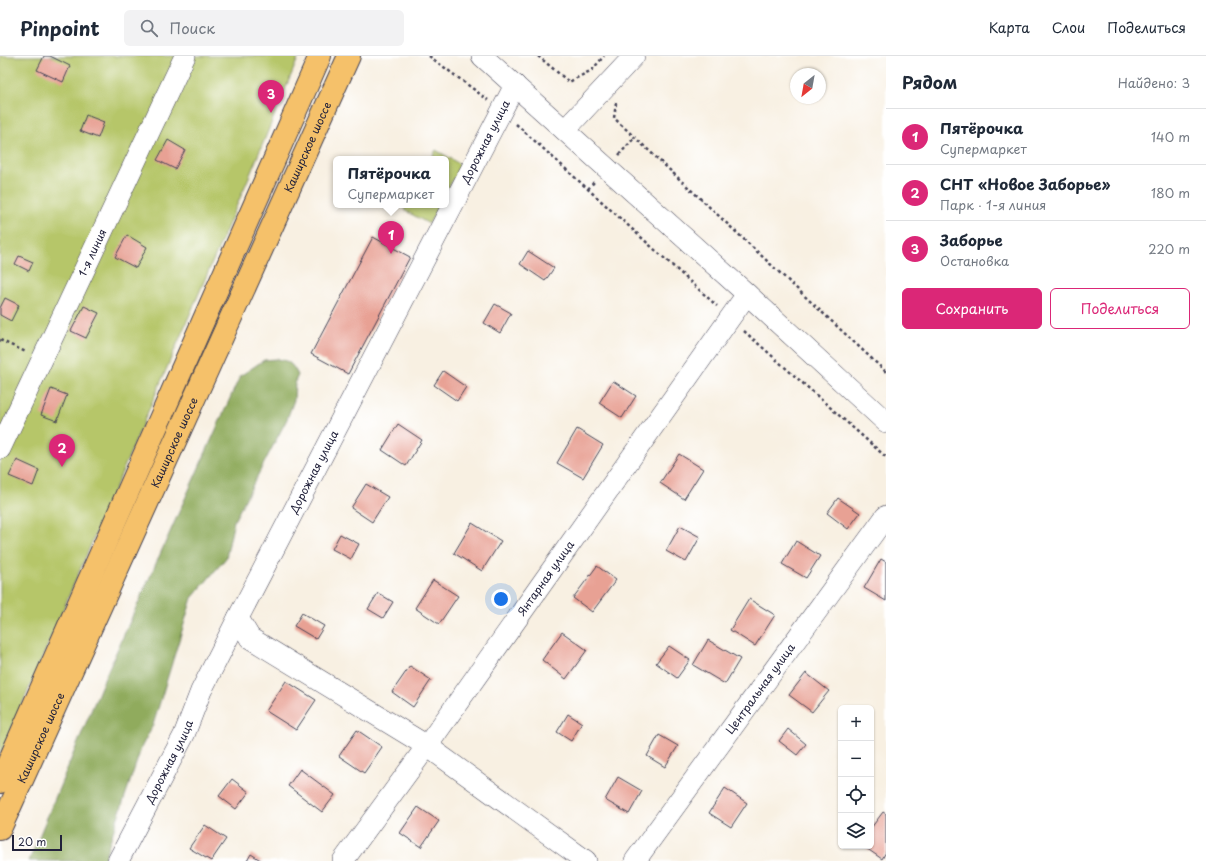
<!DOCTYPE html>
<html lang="ru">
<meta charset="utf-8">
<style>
body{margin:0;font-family:"Playpen Sans",sans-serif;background:#f2f2f3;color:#1f2937}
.controls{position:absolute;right:12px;bottom:12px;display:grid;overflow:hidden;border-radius:6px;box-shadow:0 1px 3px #0004}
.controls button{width:36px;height:36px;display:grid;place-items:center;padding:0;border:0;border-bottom:1px solid #e0e1e3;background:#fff;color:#1f2937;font:20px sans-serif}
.compass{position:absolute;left:790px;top:12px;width:36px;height:36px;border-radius:50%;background:#fff;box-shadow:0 1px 3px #0004;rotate:211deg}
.scale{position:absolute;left:12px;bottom:10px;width:50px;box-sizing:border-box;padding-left:4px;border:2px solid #22223b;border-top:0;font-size:11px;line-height:14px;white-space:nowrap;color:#22223b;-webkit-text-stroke:3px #fff;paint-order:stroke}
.you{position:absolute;left:501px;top:543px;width:14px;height:14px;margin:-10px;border:3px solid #fff;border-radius:50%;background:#1a73e8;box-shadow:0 0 0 6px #1a73e833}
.badge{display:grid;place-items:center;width:26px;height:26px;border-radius:50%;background:#db2777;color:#fff;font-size:13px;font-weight:700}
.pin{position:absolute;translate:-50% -33px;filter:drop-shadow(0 1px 2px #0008)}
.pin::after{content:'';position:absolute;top:21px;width:14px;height:12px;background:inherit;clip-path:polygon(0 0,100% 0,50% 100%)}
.popup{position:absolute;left:333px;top:100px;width:116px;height:52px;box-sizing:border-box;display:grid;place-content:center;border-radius:6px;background:#fff;filter:drop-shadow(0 1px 3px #0005);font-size:13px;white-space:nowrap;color:#747a83}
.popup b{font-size:15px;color:#1f2937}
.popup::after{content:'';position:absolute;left:50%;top:100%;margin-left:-8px;border:8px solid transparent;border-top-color:#fff}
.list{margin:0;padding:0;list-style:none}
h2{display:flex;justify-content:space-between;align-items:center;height:52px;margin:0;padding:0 16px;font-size:17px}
h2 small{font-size:13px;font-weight:400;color:#747a83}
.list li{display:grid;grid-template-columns:26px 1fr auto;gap:12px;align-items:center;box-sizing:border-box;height:56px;padding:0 16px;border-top:1px solid #e0e1e3}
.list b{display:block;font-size:15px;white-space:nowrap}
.list p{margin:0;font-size:13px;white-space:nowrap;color:#747a83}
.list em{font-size:13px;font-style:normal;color:#747a83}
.actions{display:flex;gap:8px;padding:12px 16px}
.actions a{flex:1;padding:9px 0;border:1px solid #db2777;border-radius:6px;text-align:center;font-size:14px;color:#db2777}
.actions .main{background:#db2777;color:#fff}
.icon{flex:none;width:22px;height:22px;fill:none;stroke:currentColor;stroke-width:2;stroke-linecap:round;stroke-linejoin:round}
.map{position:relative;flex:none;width:886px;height:805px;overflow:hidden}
header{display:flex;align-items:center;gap:24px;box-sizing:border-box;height:56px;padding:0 20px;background:#fff;border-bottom:1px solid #e0e1e3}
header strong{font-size:19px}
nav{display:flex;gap:22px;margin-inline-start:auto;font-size:14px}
.search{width:280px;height:36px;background:#f2f2f3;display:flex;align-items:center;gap:10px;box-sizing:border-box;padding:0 14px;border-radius:6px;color:#747a83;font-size:15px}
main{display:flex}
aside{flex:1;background:#fff}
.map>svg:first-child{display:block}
</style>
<header>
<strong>Pinpoint</strong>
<div class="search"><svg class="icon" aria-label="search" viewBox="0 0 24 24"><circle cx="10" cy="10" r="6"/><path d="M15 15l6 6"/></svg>Поиск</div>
<nav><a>Карта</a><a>Слои</a><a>Поделиться</a></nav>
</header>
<main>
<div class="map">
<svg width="886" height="805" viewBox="0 0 886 805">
<rect width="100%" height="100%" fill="#fff"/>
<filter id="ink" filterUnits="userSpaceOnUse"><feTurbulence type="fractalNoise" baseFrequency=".025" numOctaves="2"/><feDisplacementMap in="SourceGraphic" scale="8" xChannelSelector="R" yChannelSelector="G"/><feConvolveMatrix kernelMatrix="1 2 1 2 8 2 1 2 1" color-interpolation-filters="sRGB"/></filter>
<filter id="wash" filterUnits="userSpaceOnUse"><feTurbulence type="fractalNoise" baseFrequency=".012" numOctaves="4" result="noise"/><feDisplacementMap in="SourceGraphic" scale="16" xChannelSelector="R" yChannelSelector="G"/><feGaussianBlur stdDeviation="0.9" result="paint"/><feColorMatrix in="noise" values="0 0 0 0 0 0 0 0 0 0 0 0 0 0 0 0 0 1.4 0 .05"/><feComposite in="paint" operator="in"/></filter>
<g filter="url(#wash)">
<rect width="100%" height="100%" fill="#f8f0e2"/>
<!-- green -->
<path fill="#b6c669" stroke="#6c7452" d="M0,0H299L249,121L0,700Z
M436,94L461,109L446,137V103H431Z
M406,149H439L429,168L404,154Z"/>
<!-- forest -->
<path fill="#90ab5d" stroke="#59664c" d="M276,303C288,304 292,307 298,319L295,326L294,344L287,363L234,465L226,502L192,542L153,669L142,690L104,803L102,805H29L105,621L240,320L264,304Z"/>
<g id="blocks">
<!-- building -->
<path fill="#e8a194" d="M44,0H50L70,10L63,26L37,14Z
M86,59L104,66L98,82L80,75Z
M168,84L185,94L175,113L157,104Z
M127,179L147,191L136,212L115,201Z
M373,181L410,201L348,318L311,298Z
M528,195L554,212L545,225L520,208Z
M19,200L33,206L29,215L15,208Z
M5,242L19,249L11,265L0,259V252Z
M495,248L511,257L500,277L484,267Z
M84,250L99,257L86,282L71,275Z
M443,315L466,331L457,345L434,329Z
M613,325L636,340L622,362L599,347Z
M51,333L67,339L57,365L41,359Z
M398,368L422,384L406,410L382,394Z
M577,373L603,389L583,422L557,407Z
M679,398L703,413L684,443L660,427Z
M17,404L39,414L33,430L9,420Z
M366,428L388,441L372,466L351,452Z
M838,442L860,457L848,473L827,457Z
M472,467L501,485L482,515L454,497Z
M680,470L700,481L686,506L666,495Z
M340,478L359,488L351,503L332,493Z
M796,485L820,500L806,522L782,508Z
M881,503L886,506V545L864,532Z
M597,510L616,524L592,556L573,542Z
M433,524L458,540L439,568L415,552Z
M378,537L393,546L383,562L368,553Z
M749,543L775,559L755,590L730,574Z
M302,557L324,570L316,583L294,570Z
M562,576L587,594L566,623L542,604Z
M708,584L740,603L725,628L693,609Z
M669,590L690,604L677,622L656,607Z
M410,610L431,624L413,651L392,636Z
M806,617L829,635L812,656L789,639Z
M286,625L316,644L296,674L266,655Z
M568,658L582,667L571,685L557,676Z
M788,673L806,688L797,699L779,685Z
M357,674L382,691L364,717L339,700Z
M659,679L678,690L665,711L647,700Z
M300,713L335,739L322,756L288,730Z
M618,721L642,735L629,758L605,744Z
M232,723L249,736L236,753L219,740Z
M725,732L747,747L731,771L709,757Z
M418,751L439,765L421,791L400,777Z
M883,756L886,758V796L882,803L863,790H871V772Z
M205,769L226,783L211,805L189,792Z
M251,798L262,805H247Z"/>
</g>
</g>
<g filter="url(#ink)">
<use href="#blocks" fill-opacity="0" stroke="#424154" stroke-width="1"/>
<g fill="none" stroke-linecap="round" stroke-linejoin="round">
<defs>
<g id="minor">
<path d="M482,0L747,238L886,366"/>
<path d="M565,74L634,0"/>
<path id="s1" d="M0,393L185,0"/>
<path d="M238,562L250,582L427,690L586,805"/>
<path id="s2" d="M118,805L184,679L201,635L238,562L515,29"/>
<path id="s3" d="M343,805L427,690L747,238"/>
<path id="s4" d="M635,805L886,460"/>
</g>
<g id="major">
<path d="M0,726L320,0"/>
<path id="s5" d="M0,773L349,0"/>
</g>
</defs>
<!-- minor casing -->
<use href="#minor" stroke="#424154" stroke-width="22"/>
<!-- major casing -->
<use href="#major" stroke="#424154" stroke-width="24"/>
<!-- path -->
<path stroke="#424154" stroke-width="2.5" stroke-dasharray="3 3" stroke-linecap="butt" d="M429,0L488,44
M538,0L569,26L592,14L604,0
M616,47L614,62L886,316
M516,68L717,250
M619,99L635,81
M588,133L594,126
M744,275L886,401
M0,284L26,296"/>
<!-- minor -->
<use href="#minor" stroke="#fff" stroke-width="21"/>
<!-- major -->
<use href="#major" stroke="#f5c16b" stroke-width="22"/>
</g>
</g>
<g text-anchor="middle" stroke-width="3" stroke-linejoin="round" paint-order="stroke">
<!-- street labels -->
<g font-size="11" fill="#22223b" stroke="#fff">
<text dy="4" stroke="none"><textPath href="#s2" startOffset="808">Дорожная улица</textPath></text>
<text dy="4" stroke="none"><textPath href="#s5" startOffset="748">Каширское шоссе</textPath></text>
<text dy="4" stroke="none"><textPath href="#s1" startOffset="217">1-я линия</textPath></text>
<text dy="4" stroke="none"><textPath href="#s5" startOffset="424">Каширское шоссе</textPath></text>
<text dy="4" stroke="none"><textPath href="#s2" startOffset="436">Дорожная улица</textPath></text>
<text dy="4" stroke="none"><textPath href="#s3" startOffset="348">Янтарная улица</textPath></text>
<text dy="4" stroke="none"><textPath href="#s4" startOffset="213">Центральная улица</textPath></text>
<text dy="4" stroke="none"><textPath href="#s5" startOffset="100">Каширское шоссе</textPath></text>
<text dy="4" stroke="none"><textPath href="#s2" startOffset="112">Дорожная улица</textPath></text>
</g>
</g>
</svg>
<div class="controls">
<button>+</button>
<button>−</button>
<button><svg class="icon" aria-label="locate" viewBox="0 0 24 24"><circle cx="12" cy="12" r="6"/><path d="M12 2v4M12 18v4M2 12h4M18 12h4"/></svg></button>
<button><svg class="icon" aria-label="layers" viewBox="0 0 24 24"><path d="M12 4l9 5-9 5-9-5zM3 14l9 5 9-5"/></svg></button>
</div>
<svg class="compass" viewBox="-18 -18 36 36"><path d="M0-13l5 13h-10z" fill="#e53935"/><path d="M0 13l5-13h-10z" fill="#747a83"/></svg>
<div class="scale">20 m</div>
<div class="you"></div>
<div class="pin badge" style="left:391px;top:198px">1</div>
<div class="popup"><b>Пятёрочка</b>Супермаркет</div>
<div class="pin badge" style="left:62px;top:411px">2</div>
<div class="pin badge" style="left:271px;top:57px">3</div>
</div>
<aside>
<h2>Рядом<small>Найдено: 3</small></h2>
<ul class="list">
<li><span class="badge">1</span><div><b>Пятёрочка</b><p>Супермаркет</p></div><em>140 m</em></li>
<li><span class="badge">2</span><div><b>СНТ «Новое Заборье»</b><p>Парк · 1-я линия</p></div><em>180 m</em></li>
<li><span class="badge">3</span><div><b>Заборье</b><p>Остановка</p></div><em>220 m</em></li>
</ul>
<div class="actions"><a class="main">Сохранить</a><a>Поделиться</a></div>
</aside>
</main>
